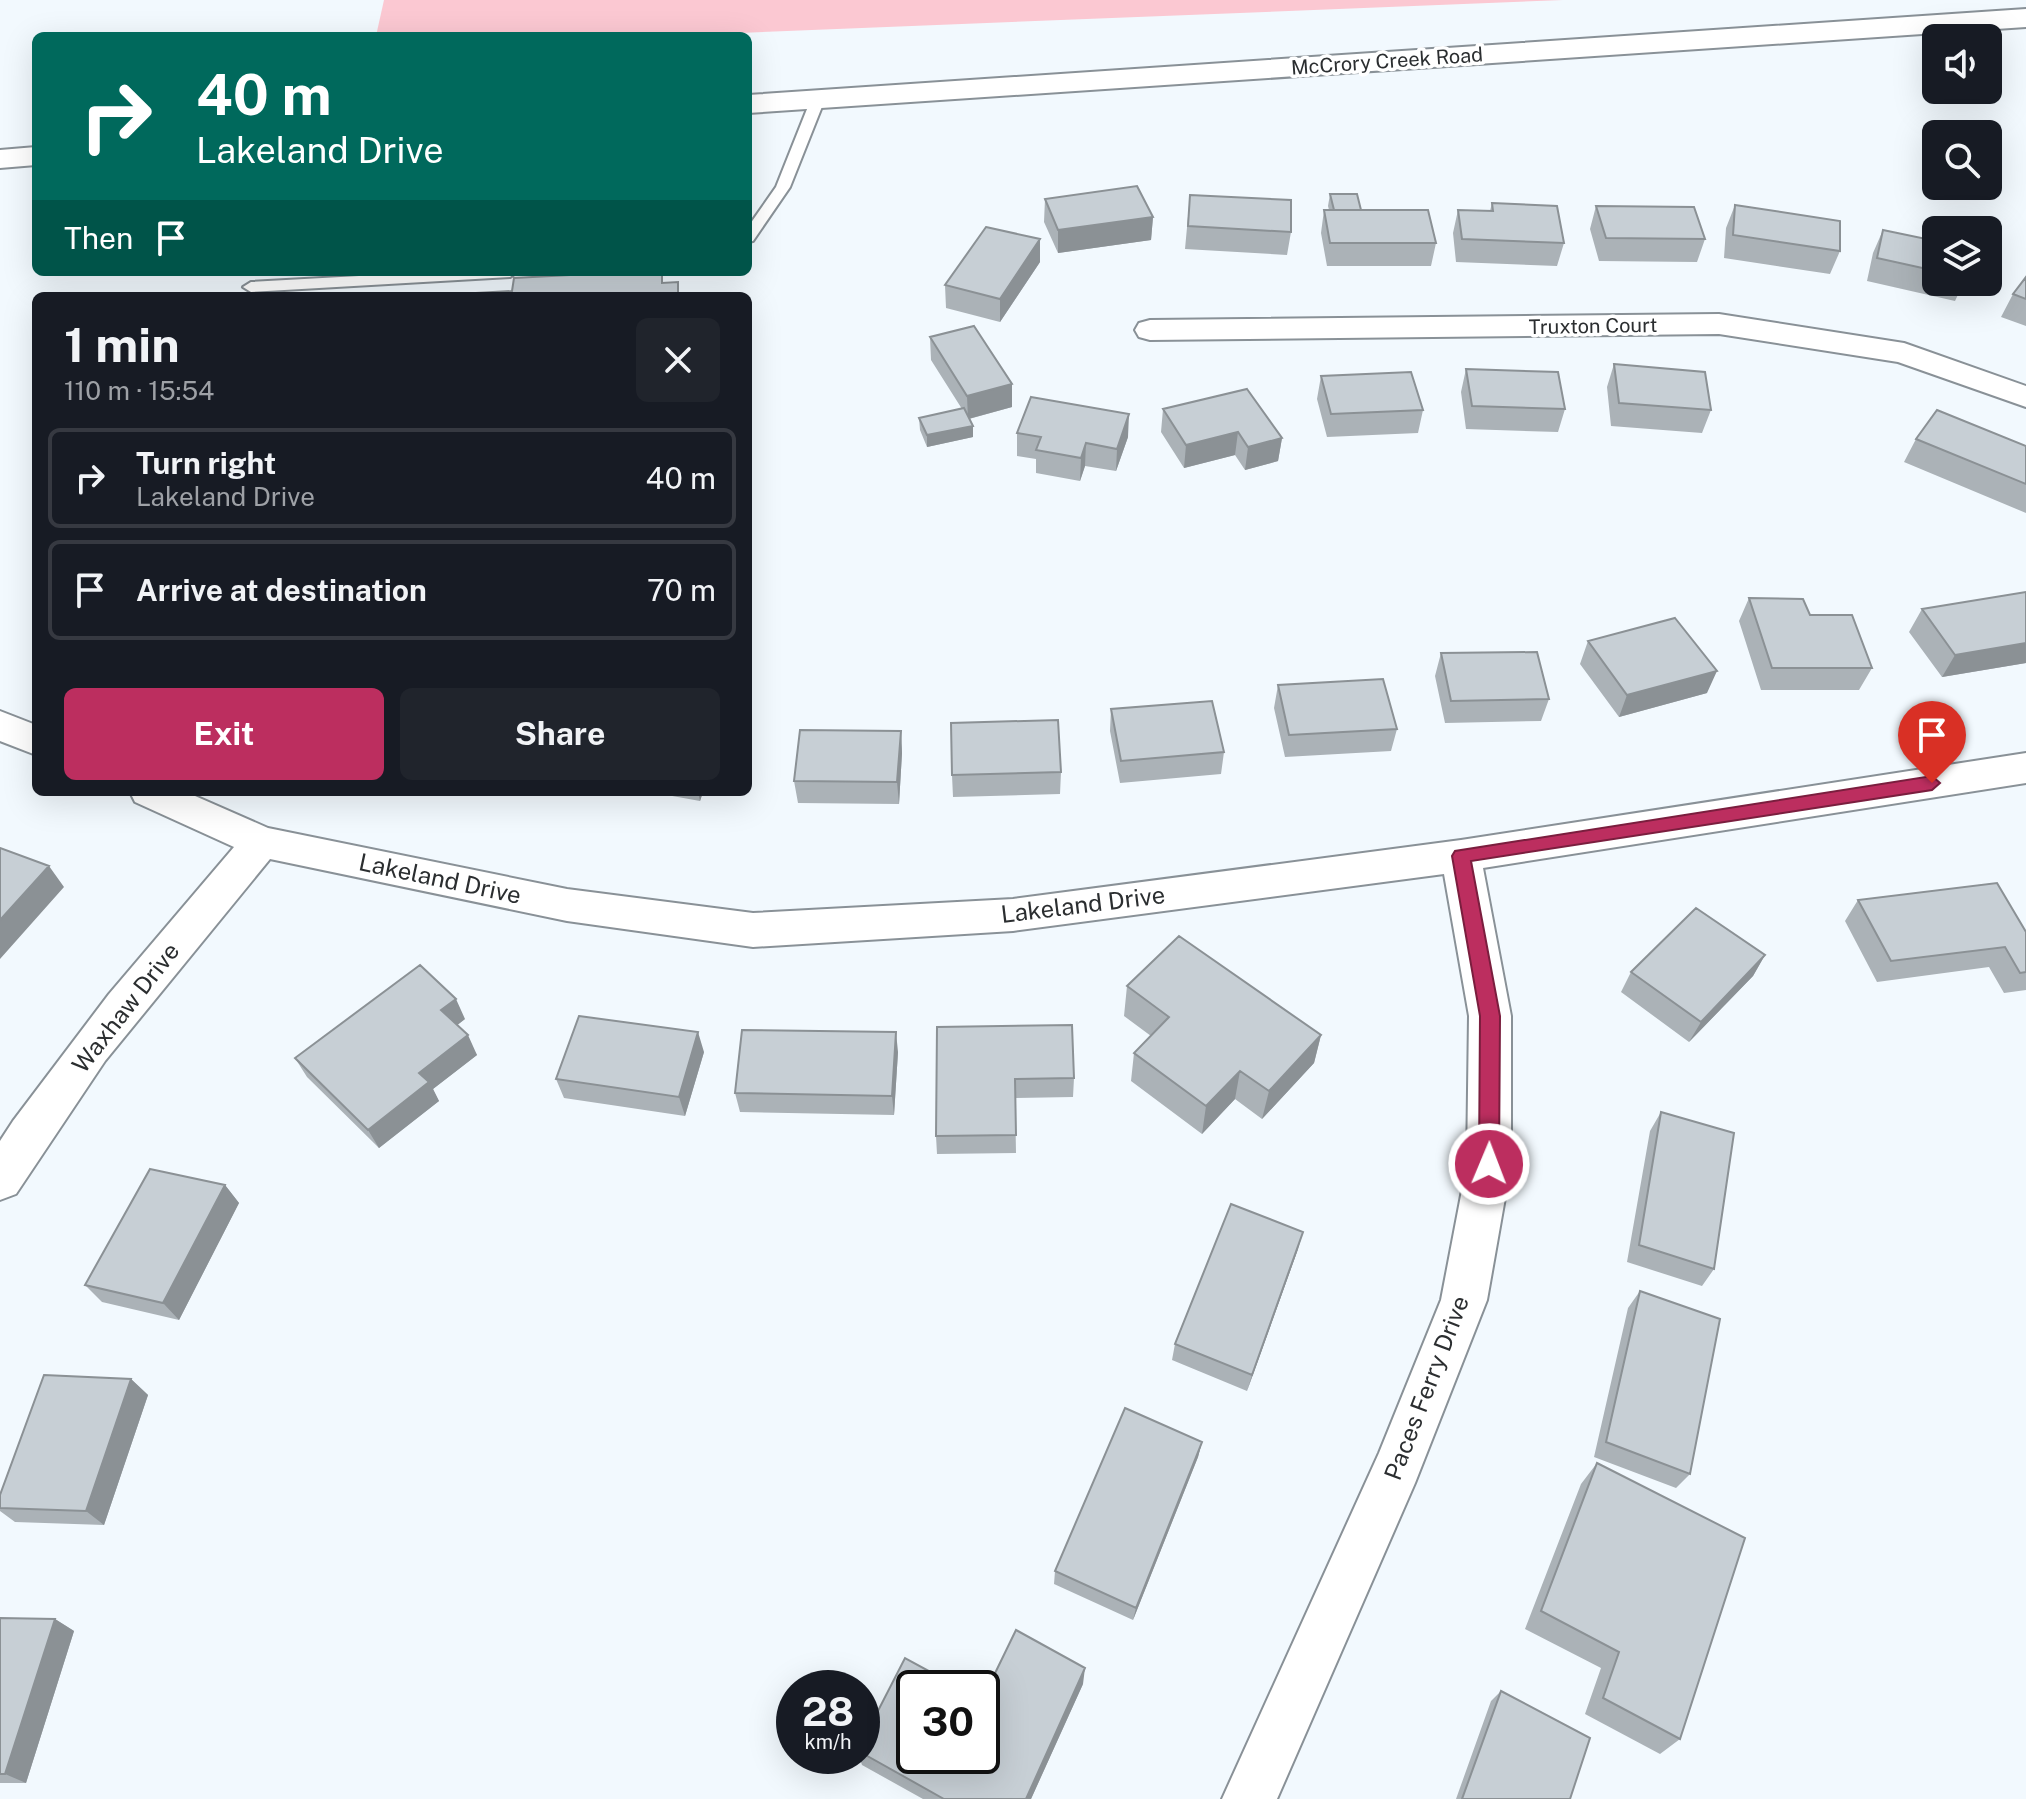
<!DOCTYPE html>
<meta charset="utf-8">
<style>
body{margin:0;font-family:"Public Sans",sans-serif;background:#20242c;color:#f1f3f6;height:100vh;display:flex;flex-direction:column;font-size:30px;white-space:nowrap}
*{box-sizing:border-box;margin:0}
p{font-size:26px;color:#9ea1a6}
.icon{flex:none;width:44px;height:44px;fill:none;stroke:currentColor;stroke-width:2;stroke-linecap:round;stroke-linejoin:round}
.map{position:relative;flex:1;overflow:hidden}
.details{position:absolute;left:32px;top:292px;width:720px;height:504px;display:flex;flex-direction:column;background:#171b24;border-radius:12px;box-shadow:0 8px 32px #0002}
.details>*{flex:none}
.guide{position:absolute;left:32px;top:32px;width:720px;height:244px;border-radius:12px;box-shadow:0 8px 32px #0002;background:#00695c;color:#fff;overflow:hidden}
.controls{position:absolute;left:1922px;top:24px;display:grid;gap:16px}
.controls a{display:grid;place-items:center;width:80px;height:80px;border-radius:12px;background:#171b24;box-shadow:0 8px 32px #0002;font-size:40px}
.speed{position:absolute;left:776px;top:1670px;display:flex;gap:16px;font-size:40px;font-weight:700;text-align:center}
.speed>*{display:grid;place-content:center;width:104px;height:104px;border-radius:50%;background:#171b24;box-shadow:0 8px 32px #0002;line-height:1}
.speed small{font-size:20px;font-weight:400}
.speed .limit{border:4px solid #111;border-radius:12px;background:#fff;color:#111}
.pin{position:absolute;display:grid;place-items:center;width:68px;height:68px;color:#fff;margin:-82px -34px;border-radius:50% 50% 50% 0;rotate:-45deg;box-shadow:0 0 8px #0007}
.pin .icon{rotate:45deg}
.me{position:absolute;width:88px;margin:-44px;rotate:1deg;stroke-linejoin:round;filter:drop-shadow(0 0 6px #0008)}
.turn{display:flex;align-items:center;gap:28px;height:168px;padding:0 32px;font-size:36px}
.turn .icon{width:104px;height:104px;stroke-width:2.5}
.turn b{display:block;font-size:56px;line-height:68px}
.then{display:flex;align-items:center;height:76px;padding:0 32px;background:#0003;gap:16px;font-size:30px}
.round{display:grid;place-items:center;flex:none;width:84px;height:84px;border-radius:12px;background:#20242c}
.head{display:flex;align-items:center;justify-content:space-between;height:136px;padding:0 32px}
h1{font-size:48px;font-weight:700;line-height:60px}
.primary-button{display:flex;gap:16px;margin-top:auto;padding:16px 32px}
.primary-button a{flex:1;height:92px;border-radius:12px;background:#bc2e5f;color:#fff;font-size:32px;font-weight:700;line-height:92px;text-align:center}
.primary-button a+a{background:#20242c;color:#f1f3f6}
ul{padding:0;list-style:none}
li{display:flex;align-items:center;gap:24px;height:100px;margin:0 16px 12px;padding:0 16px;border:4px solid #363941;border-radius:12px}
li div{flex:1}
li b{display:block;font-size:30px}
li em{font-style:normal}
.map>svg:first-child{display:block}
</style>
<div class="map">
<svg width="2026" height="1799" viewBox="0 0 2026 1799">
<rect width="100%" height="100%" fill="#f2f9fe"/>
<path fill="#fbc8d2" d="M384,0H1563L662,36H376Z"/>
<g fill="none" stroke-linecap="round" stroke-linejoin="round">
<defs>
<path id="lane" d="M818,95L825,99L790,187L753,241L748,242V227L776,187L811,99Z
M432,272H517L510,277L251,292L243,287L251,282Z"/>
<path id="street" d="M1719,314L1904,343L2026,386V407L1898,362L1719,334L1150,340L1139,337L1135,330L1139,323L1150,320Z
M0,711L36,725V755L0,741Z
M2026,753V783L1483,868L1511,1016V1164L1487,1300L1415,1483L1277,1799H1222L1379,1453L1441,1300L1467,1164L1469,1016L1444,874L1013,931L753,947L567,921L270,859L105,1061L16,1194L0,1200V1141L13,1121L109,994L234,847L135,802L130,792H186L268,828L567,889L753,913L1013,899L1461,840Z"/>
<path id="secondary" d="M2026,9V27L748,113V95Z
M36,147V165L0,168V150Z"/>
</defs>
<use href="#lane" stroke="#899197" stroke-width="4"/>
<use href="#street" stroke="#899197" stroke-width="4"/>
<use href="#secondary" stroke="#899197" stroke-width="4"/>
<use href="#lane" fill="#fff" fill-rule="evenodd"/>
<use href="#street" fill="#fff" fill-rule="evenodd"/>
<use href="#secondary" fill="#fff" fill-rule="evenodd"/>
</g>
<path fill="#abb2b7" d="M1330,194L1361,210L1436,243L1431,266H1327L1321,233L1324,210H1329L1328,206Z
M1190,195L1291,232L1287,255L1185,249Z
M1045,199L1153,217L1151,240L1058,253L1044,222Z
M1492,203L1564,243L1557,266L1456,262L1453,233L1458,210L1490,211Z
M1735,205L1840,251L1830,274L1724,258L1726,228Z
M1596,206L1705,239L1697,262L1599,261L1590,229Z
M1883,230L1936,241V282H1964L1955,301L1867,281L1873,253Z
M1040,262L1000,322L946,308L945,285Z
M2026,277V326L2001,317L2013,294Z
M930,337L1012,407L969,419L973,426V437L927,447L920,430L919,418L962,409L931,360Z
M1614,364L1711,410L1702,433L1611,426L1607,387Z
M1466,369L1565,409L1558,432L1466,429L1461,392Z
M1321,376L1423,410L1418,433L1327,437L1317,399Z
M1163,409L1282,438L1278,461L1245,470L1235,455L1184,468L1161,432Z
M1017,433L1128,437L1116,471L1085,466L1080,481L1036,473V459L1017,456Z
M1916,439L2026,446V513L1904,462Z
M2026,592V663L1942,677L1909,632L1922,609Z
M1749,598L1872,668L1859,690H1761L1739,621Z
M1588,641L1707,693L1619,717L1580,664Z
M1441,653L1549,699L1541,721L1445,723L1435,676Z
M1278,685L1397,729L1391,751L1285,757L1274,708Z
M1111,709L1224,752L1221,774L1120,783L1110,731Z
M901,731L902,753L899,804L798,803L794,781Z
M1061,772L1060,794L953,797L952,775Z
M650,792H703L700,801Z
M1858,900L2026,932V990L2004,993L1989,967L1877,982L1845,921Z
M1765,955L1753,976L1689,1042L1621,992L1631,972Z
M1127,986L1321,1035L1314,1063L1262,1119L1235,1099L1202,1134L1131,1081L1134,1053L1151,1036L1124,1016Z
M465,1019L457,1025L477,1055L433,1089L439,1101L379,1148L307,1077L295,1058Z
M937,1027L1074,1078L1073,1097L1015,1098L1016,1153L937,1154L936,1136Z
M704,1052L685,1116L564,1098L556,1079Z
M898,1052L894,1115L740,1112L735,1093Z
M1661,1112L1714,1269L1702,1286L1627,1262L1650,1131Z
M225,1185L239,1203L179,1320L102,1302L85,1285Z
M1298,1249L1247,1391L1172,1360L1175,1344Z
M1640,1291L1690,1474L1676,1488L1594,1457L1628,1308Z
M131,1379L148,1395L104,1525L15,1522L0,1511V1495Z
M1202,1442L1198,1457L1133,1620L1054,1584L1055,1571Z
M1597,1463L1680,1739L1660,1754L1585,1714L1601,1668L1525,1629L1581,1484Z
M0,1618L55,1619L74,1631L26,1783H0Z
M1083,1684L1031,1799H923L862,1765L859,1756H862V1742L914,1756Z
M1501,1691L1570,1799H1456L1491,1701Z"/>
<path fill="#8b9195" d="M1153,217L1151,240L1058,253V230Z
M1040,239V262L1000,322V299Z
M1012,384V407L968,419L967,396Z
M1129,414L1128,437L1116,471L1117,449Z
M973,426V437L927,447V435Z
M1238,432L1235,455L1184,468L1186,445Z
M1282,438L1278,461L1245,470L1248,447Z
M1086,443L1085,466L1080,481L1081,458Z
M2026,643V663L1942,677L1955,655Z
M1717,671L1707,693L1619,717L1627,695Z
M901,731L902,753L899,804L897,782Z
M698,792H703L700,801Z
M49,866L64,887L0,959V920Z
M1765,955L1753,976L1689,1042L1701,1022Z
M456,999L465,1019L451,1030L441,1010Z
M698,1032L704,1052L685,1116L679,1097Z
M896,1032L898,1052L894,1115L892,1096Z
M468,1035L477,1055L433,1089L439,1101L379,1148L368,1130L419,1073Z
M1321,1035L1314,1063L1262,1119L1269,1091Z
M1240,1071L1235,1099L1202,1134L1206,1106Z
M225,1185L239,1203L179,1320L163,1303Z
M1303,1232L1298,1249L1247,1391L1252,1375Z
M131,1379L148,1395L104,1525L86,1511Z
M1202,1442L1198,1457L1133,1620L1136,1608Z
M55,1619L74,1631L26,1783L5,1774Z
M1085,1668L1083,1684L1031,1799H1026Z"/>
<path fill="#c7cfd5" stroke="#8b9195" stroke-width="2" d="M1137,186L1153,217L1058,230L1045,199Z
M1330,194H1357L1361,210H1334Z
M1190,195L1291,200V232L1188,226Z
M1492,203L1557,206L1564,243L1462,239L1458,210L1493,211Z
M1735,205L1840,221V251L1733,235Z
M1596,206L1694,207L1705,239L1606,238Z
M1324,210H1428L1436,243H1330Z
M986,227L1040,239L1000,299L945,285Z
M1883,230L1936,241V271L1877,258Z
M627,272H662V283L678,282V296H424L512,291L514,278Z
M2026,277V299L2013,294Z
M974,326L1012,384L967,396L930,337Z
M1614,364L1705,372L1711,410L1619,403Z
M1466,369L1558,372L1565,409L1472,406Z
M1411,372L1423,410L1331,414L1321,376Z
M1247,389L1282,438L1248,447L1238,432L1186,445L1163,409Z
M1031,397L1129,414L1117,449L1086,443L1081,458L1036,450L1041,437L1017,433Z
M964,408L973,426L927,435L919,418Z
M1937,410L2026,446V484L1916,439Z
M2026,592V643L1955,655L1922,609Z
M1749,598L1803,599L1810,615H1852L1872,668H1772Z
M1675,618L1717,671L1627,695L1588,641Z
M1537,652L1549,699L1451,701L1441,653Z
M1383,679L1397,729L1289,735L1278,685Z
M1212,701L1224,752L1121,761L1111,709Z
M1058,720L1061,772L952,775L951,723Z
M800,730L901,731L897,782L794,781Z
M0,848L49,866L0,920Z
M1997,883L2026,932V972L2020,973L2005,947L1891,961L1858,900Z
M1696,908L1765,955L1701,1022L1631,972Z
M1179,936L1321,1035L1269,1091L1240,1071L1206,1106L1134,1053L1169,1017L1127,986Z
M420,965L456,999L441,1010L468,1035L419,1073L429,1082L368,1130L295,1058Z
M579,1016L698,1032L679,1097L556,1079Z
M1072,1025L1074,1078L1015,1079L1016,1135L936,1136L937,1027Z
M742,1030L896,1032L892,1096L735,1093Z
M1661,1112L1734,1133L1714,1269L1639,1245Z
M150,1169L225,1185L163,1303L85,1285Z
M1231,1204L1303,1232L1252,1375L1175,1344Z
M1640,1291L1720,1319L1690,1474L1606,1442Z
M44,1375L131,1379L86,1511L0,1508V1495Z
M1125,1408L1202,1442L1136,1608L1055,1571Z
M1597,1463L1745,1538L1680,1739L1603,1698L1619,1652L1541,1611Z
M0,1618L55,1619L5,1774H0Z
M1016,1630L1085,1668L1026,1799H944L862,1753V1742L905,1658L960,1688H914V1756H982V1700Z
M1501,1691L1590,1738L1570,1799H1462Z"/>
<path fill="#bc2e5f" stroke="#7a1e3e" stroke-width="2" d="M1932,776L1940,783L1932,790L1471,861L1500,1016L1499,1164L1496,1170H1482L1479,1164L1480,1016L1452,856L1455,851Z"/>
<g text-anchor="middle" stroke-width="7" stroke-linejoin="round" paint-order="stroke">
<g font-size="20" fill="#2b2e30" stroke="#fff">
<text transform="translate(1387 61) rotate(-4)" y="7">McCrory Creek Road</text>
<text transform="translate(1593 326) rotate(-1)" y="7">Truxton Court</text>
</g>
<g font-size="24" fill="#2b2e30" stroke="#fff">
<text transform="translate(440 879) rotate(12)" y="8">Lakeland Drive</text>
<text transform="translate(1083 905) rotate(-7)" y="8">Lakeland Drive</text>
<text transform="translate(126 1008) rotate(-52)" y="8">Waxhaw Drive</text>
<text transform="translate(1427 1388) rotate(-69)" y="8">Paces Ferry Drive</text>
</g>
</g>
</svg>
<div class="controls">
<a><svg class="icon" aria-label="sound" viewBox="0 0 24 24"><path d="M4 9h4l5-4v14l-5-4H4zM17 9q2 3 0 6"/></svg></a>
<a><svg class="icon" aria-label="search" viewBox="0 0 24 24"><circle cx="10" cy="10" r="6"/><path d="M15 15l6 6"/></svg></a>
<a><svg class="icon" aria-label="layers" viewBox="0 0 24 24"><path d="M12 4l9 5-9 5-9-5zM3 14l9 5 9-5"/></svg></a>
</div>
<div class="speed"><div>28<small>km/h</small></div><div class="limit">30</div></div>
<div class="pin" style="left:1932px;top:783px;background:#d93025"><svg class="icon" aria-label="arrive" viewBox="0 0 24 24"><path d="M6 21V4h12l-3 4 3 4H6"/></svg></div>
<svg class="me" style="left:1489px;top:1164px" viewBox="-20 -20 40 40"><circle r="17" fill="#bc2e5f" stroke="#fff" stroke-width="3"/><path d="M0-11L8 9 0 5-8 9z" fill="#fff"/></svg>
<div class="guide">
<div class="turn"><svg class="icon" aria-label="right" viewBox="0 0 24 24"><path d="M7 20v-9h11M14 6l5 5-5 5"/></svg><div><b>40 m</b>Lakeland Drive</div></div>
<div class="then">Then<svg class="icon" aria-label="arrive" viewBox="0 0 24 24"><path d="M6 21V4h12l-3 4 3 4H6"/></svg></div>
</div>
<section class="details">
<div class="head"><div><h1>1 min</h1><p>110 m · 15:54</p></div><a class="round"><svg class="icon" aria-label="close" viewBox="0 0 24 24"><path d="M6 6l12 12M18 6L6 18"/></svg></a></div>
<ul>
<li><svg class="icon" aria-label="right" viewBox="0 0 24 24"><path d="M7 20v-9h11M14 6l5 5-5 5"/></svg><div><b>Turn right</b><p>Lakeland Drive</p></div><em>40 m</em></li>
<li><svg class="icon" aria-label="arrive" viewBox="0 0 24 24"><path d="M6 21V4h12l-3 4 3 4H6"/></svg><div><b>Arrive at destination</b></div><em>70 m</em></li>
</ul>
<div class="primary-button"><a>Exit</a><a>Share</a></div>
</section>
</div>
